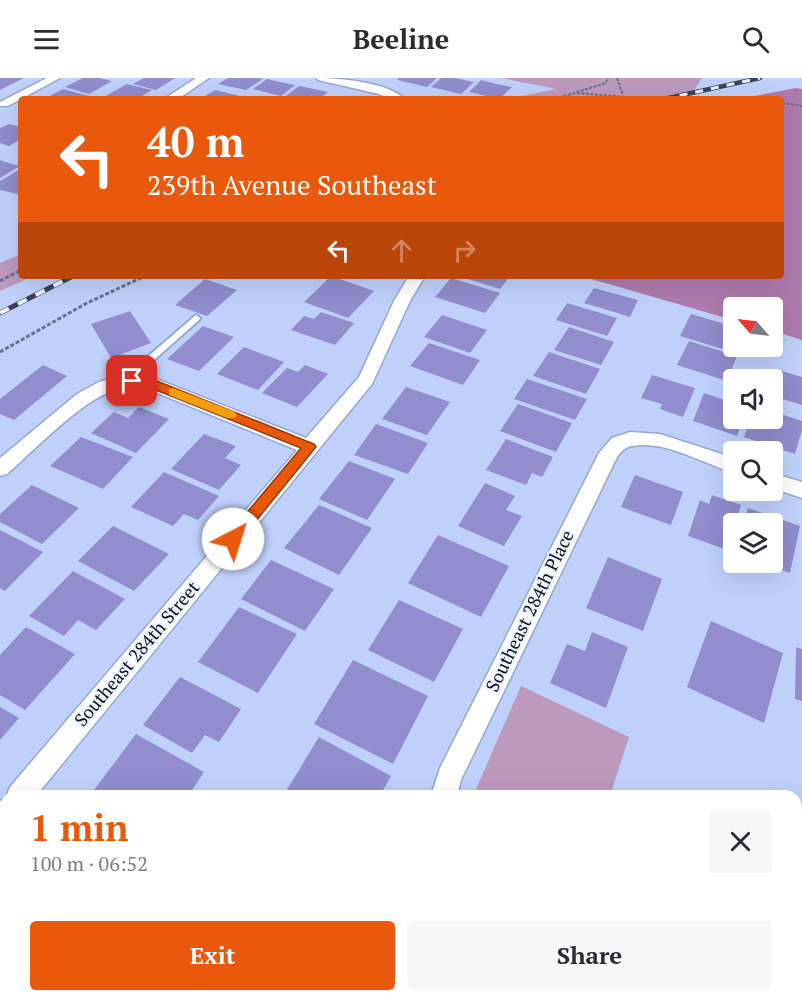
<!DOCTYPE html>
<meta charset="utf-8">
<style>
body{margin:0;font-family:"PT Serif",serif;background:#f7f7f7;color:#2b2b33;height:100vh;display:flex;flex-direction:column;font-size:22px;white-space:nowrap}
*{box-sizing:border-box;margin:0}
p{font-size:20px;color:#7c7c81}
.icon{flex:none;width:33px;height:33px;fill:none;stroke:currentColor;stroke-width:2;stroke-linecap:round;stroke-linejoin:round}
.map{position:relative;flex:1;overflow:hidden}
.side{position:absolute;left:0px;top:712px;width:802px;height:212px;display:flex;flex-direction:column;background:#fff;border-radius:18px 18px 0 0;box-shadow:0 6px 24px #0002}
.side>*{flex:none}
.hud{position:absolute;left:18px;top:18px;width:766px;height:183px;border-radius:6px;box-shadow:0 6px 24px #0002;background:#ea580c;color:#fff;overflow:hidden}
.needle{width:39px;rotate:298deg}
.fabs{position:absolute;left:723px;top:219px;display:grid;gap:12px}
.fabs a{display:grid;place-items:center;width:60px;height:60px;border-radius:6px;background:#fff;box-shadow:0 6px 24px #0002;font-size:30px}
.pin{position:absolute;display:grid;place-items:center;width:51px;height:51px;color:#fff;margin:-26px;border-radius:12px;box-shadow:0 3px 9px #0006}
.me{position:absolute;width:66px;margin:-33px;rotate:40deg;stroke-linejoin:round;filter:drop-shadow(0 0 4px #0008)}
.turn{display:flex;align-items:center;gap:21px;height:126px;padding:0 30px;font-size:27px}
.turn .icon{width:78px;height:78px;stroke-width:2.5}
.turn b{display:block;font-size:42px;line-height:51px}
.lanes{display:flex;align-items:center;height:57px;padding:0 30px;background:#0003;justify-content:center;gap:30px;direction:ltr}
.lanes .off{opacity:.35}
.round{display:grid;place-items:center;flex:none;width:63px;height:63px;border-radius:6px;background:#f7f7f7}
.headline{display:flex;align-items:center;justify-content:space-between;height:102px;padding:0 30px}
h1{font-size:36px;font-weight:800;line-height:45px;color:#ea580c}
.action{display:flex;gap:12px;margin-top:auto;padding:12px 30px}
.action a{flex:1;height:69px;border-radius:6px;background:#ea580c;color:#fff;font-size:24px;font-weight:800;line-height:69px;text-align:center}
.action a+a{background:#f7f7f7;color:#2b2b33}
header{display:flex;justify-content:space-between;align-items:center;height:78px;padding:0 30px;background:#fff;font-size:27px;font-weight:800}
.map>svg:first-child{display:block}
</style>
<header><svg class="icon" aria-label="menu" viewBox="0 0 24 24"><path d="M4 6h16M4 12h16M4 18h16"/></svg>Beeline<svg class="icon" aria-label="search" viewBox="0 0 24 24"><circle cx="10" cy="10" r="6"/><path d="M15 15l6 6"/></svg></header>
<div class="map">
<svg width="802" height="923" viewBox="0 0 802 923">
<rect width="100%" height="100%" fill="#bfd1fb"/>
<path fill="#bd9abd" d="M501,0H702L688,21H508L556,11Z
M21,176V198H33L0,213V185Z
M521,608L629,659L610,718H473Z"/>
<path fill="#ae7bae" d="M796,10L802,11V262L773,253L772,230H734L733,242L581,198H782V21H739Z"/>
<path fill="#918dce" d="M0,0H24L0,12Z
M83,0H99L112,3L89,16L65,9Z
M144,0H175L156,12L133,6Z
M228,0H258L263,1L246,12L218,6Z
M399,0H437L427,9L397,2Z
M441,0H455L474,4L461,16L431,9Z
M267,1L280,4L295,7L281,18L253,11Z
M481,2L497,6L512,9L499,21L469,14Z
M127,6L152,12L137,21L104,19Z
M299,8L314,11L328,14L319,21H282Z
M63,11L89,18L83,21H44Z
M215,12L240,18L236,21H200Z
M9,46L21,49V61L9,68L0,65V50Z
M0,82L5,84L20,88L0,100Z
M19,92L21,117L0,112V103Z
M331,198L374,213L348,240L304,224Z
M458,198H510L500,211Z
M451,200L500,215L485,235L435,219Z
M205,201L237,212L207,238L175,227Z
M594,210L638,222L630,239L584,225Z
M567,225L617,240L607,258L556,242Z
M130,233L151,265L111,280L91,246Z
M321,234L354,245L335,267L291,252L304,238L314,241Z
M691,236L732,248L722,271L680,258Z
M442,237L487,252L470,275L424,259Z
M203,248L234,259L199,293L167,281Z
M569,249L614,264L601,287L554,272Z
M689,263L737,278L727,303L677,287Z
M429,265L480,282L463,307L410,288Z
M244,269L284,284L258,312L217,296Z
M549,274L600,291L586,316L533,298Z
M43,287L67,298L14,342L0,336V321Z
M305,287L328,296L297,329L262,315L287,290L298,294Z
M782,293L802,299V327L773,318Z
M652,297L695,310L683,339L660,331L662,326L641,320Z
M527,301L587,321L575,342L514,321Z
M406,309L450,324L427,357L382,341Z
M704,315L734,325V340H743L737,358L693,343Z
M518,326L572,345L556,374L500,353Z
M139,329L169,341L136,375L91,355L114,334L128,340Z
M772,333L802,343V352L795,376L744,359L751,340H772Z
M376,346L428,365L408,396L354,377Z
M204,356L236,368L225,380L241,387L219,412L171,391Z
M81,359L133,379L103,411L50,388Z
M506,361L553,379L542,399L532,395L526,407L486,392Z
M349,383L395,401L367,442L319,421Z
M164,394L219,418L198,442L184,436L173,448L131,429Z
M635,397L683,414L671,447L621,429Z
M485,405L515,418L506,432L522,438L504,468L458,448Z
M32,407L79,430L42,466L0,444V436Z
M712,417L741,427L735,446H734L727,472L688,458L700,422L709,426Z
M319,427L372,450L339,497L284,470Z
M748,430L800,448L790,495L762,485L772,484V446H743Z
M113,448L169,476L134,513L78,483Z
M0,452L43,474L5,513L0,510Z
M438,457L509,488L481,539L408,505Z
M608,479L662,501L643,553L586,530Z
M271,482L334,511L305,553L241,521Z
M73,493L125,521L96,552L78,542L64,558L29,538Z
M399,522L463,551L434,604L368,572Z
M239,529L297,556L258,615L198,584Z
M711,543L783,575L764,645L687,609Z
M26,549L75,576L25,632L0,617V577Z
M592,554L628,569L606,630L550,605L567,566L585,573Z
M796,569L802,571V623L795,621Z
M353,582L428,618L393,686L314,646Z
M180,599L241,631L219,664L205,657L192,675L143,647Z
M0,629L19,640L0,662Z
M136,656L204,694L188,718H105L94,712Z
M319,659L391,698L380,718H283Z
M796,814L802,816V923H772L763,918H796Z
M6,822V918H51L47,923H0V829Z
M403,918H445L455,923H401Z"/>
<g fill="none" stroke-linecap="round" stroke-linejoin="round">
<defs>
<path id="lane" d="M196,237L200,240L199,242L128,305H122V301Z"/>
<path id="street" d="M47,0H60L8,28H0V24Z
M196,0H209L178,21H164Z
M317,0C340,0 387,4 405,21H390L379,16L318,2Z
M409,198H425L410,223L372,306L36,718L6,719L10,709L297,372L150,312C141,311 131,308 122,310C87,316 35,372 7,396L0,398V380L77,316L99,304L125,297L159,302L306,360L359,299L394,223Z
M630,354L660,356L734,380V395C702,385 665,362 632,368C625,369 621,374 617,379L461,702L457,718H431L440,690L599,375L612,360Z
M772,395L802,404V420L772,410Z
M6,721V752L0,755V723Z
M637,918H675L678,923H640Z"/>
</defs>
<use href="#lane" stroke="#96a8d0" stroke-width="4"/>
<use href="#street" stroke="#96a8d0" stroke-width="3"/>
<path stroke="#66728e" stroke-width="2" stroke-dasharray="3 1.5" stroke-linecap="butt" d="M617,0L623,17
M577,15L653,21
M555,21L606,5L608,0
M755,21H761
M782,25L802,28"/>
<path stroke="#66728e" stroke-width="3" stroke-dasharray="4 2" stroke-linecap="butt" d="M0,203L21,192
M0,274L87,225L145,198"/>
<use href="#lane" fill="#fff" fill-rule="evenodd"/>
<use href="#street" fill="#fff" fill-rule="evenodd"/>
<defs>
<path id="rail-far1" d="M664,21L760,0"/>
<path id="rail" d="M0,235L73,198"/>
</defs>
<use href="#rail-far1" stroke="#3a4358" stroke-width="4.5"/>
<use href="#rail" stroke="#3a4358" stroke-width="5"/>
<use href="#rail-far1" stroke="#eef2fb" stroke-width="3" stroke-dasharray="8" stroke-linecap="butt"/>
<use href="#rail" stroke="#eef2fb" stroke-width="4" stroke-dasharray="10" stroke-linecap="butt"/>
</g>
<path fill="#ea580c" stroke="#983908" stroke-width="1.5" d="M132,299L157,303L314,366L316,369L238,465H228L226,461L228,457L301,370L151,310L128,306L126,303Z"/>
<path fill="#f59e0b" d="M173,310L235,334L237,337L235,340H227L169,317V311Z"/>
<g text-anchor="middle" stroke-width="4.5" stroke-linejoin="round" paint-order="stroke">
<g font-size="18" fill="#0c1220" stroke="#eef2fb">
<text transform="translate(530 533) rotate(-64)" y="6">Southeast 284th Place</text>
<text transform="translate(137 576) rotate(-50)" y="6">Southeast 284th Street</text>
</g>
</g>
</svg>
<div class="fabs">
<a><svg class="needle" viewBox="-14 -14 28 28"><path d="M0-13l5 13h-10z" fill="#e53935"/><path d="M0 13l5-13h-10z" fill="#7c7c81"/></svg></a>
<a><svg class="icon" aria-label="sound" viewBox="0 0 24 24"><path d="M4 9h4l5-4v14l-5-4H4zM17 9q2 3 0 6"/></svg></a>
<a><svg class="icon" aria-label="search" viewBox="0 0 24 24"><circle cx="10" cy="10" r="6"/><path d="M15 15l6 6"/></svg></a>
<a><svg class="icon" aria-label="layers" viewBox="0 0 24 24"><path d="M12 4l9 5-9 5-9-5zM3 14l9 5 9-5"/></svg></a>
</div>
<div class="pin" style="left:132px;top:303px;background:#d93025"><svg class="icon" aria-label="arrive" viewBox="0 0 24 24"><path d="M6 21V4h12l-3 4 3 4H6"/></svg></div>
<svg class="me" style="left:233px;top:461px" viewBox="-20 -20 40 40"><circle r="19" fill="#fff"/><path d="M0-13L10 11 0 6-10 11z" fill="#ea580c"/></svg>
<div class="hud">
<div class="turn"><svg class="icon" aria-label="left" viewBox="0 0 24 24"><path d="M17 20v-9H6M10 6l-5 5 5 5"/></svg><div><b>40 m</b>239th Avenue Southeast</div></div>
<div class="lanes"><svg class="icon" aria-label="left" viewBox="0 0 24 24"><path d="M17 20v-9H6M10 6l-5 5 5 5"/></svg><svg class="icon off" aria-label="ahead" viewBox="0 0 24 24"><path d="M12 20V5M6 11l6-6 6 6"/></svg><svg class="icon off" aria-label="right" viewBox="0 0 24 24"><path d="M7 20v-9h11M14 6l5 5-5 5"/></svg></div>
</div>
<section class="side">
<div class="headline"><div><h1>1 min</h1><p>100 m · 06:52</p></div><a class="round"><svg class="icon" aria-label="close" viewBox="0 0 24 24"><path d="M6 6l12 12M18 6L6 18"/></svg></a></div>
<div class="action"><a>Exit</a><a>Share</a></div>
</section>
</div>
